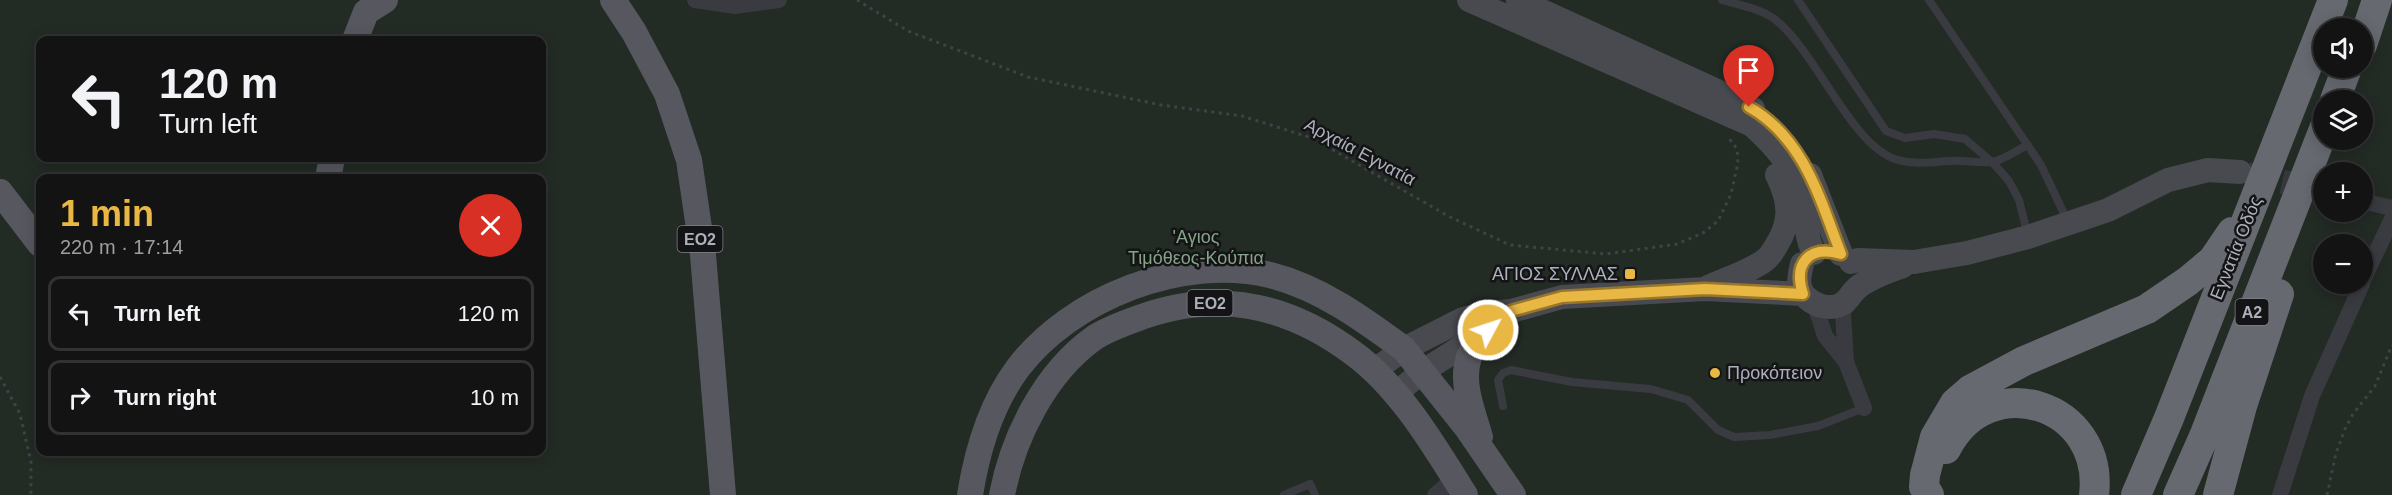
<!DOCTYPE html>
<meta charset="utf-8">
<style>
body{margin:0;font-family:Helvetica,sans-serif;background:#1c1c1d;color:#f1f3f6;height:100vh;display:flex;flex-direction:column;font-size:22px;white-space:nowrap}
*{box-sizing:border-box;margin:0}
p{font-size:20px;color:#9d9ea0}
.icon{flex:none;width:33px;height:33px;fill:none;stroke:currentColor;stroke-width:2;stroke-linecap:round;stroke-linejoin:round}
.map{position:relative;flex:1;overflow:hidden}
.side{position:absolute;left:36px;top:174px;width:510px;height:282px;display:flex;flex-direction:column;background:#131314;border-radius:12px;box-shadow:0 3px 15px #0003,0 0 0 2px #323234}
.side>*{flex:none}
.guide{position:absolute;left:36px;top:36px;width:510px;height:126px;border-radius:12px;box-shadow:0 3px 15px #0003,0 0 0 2px #323234;background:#131314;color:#f1f3f6;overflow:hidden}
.fabs{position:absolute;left:2313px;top:18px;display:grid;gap:12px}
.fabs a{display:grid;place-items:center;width:60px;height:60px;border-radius:50%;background:#131314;box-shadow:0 3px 15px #0003,0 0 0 2px #323234;font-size:30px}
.pin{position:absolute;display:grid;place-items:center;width:51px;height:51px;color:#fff;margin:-62px -26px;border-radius:50% 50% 50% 0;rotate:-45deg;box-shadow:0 0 6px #0007}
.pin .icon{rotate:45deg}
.me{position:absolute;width:66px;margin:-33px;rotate:50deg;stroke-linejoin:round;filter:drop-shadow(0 0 4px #0008)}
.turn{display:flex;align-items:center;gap:21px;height:126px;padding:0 24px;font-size:27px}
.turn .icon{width:78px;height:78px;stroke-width:2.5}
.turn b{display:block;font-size:42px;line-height:51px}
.round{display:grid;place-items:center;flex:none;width:63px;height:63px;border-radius:32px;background:#1c1c1d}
.headline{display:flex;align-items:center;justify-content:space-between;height:102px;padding:0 24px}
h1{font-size:36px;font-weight:600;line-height:45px;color:#e9b743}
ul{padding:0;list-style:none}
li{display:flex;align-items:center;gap:18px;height:75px;margin:0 12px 9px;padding:0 12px;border:3px solid #323234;border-radius:12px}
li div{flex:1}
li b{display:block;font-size:22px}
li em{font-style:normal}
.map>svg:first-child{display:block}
</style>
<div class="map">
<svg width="2392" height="495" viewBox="0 0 2392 495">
<rect width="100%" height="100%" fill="#19191b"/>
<path fill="#232b25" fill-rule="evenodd" d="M0,0H2392V495H0ZM2324,28H2362V68H2324ZM40,40H542V158H40ZM2324,100H2362V140H2324ZM2324,172H2362V212H2324ZM40,178H542V452H40ZM2324,244H2362V284H2324Z"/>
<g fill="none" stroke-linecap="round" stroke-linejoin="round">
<path stroke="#36373b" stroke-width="24" stroke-dasharray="24 12" stroke-linecap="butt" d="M2247,174L2324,191"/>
<path stroke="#414247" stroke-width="3" stroke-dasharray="3 4.5" stroke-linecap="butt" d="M857,0L908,31L1028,77L1161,105L1242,116L1312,138L1450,217L1510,245L1606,254L1677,244L1703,233L1718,221L1731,194L1738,163L1737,149L1729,138
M0,377L20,414L31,462V495
M2327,495L2336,453L2345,429L2353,414L2375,386L2392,345"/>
<path stroke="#3a3b40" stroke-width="8" d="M1722,0C1739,5 1763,9 1777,21C1817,54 1851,144 1895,159C1912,165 1931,162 1949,161C1963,160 1977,163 1991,162C2002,161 2017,150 2028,145
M1798,0L1886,131L1905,138L1934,134L1965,139L1992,162L2009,181L2019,200L2028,236
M1929,0L2041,165L2067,220
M1503,406L1498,380L1503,373L1511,370L1572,382L1651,389L1688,400L1718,430L1734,437L1770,435L1818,426L1864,408
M1284,495L1310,484L1315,495"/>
<path stroke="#3a3b40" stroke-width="16" d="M695,0L735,6L779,0
M2362,201L2392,208
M2362,282L2392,219
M1815,305L1825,336L1846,362L1864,408
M1846,362L1843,313L1849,296
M1435,495L1455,478
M2280,495L2312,396L2362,284"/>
<path stroke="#494a50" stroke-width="24" d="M1469,0L1752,125C1776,147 1800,173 1805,207C1808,225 1805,236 1814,253
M1518,0L1717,91L1753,109
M1810,175L1841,254
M1851,262L1858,260L1914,262L1967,253L2028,237L2108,210L2168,180L2208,170L2240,172
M1802,264C1799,276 1796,289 1807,298C1817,307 1833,311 1845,302C1851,296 1853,290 1861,285C1874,276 1888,271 1903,266
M1708,287C1726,279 1748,272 1764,261C1770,257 1773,251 1776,246C1792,221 1790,201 1777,175
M1375,370L1404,349L1463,319L1486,313L1511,311L1562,297L1705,289L1803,294
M1395,394L1422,372L1486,331"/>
<path stroke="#57585f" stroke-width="26" d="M613,0L634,32L667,94L689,160L703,255L723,495
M355,40L366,12L385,0
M328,178L332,158
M0,192L40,244
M1480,437C1473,412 1460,383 1469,357C1473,347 1481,338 1488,330
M970,495C977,451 990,405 1018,368C1071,298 1182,254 1270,275C1321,288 1363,319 1404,349L1467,428L1513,495
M1002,495C1013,437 1045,373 1094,338C1106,330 1122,324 1136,319C1215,289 1286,303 1353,353C1400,387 1435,447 1465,495"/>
<path stroke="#676971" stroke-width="30" d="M2362,45L2377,0
M2335,100L2347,68
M1946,449C1988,366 2105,404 2094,495
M1929,495L1924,487L1925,475L1935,437L1955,403L1970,390L2024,361L2147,309L2188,281L2213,260L2232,232
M2136,495L2169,418L2333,0
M2178,495L2205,434L2324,129
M2218,495L2242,406L2279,294"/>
</g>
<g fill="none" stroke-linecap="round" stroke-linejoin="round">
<defs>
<path id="route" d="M1488,330L1511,311L1562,297L1705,289L1803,294C1793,263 1809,245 1841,254C1820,199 1804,138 1749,107"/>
</defs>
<use href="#route" stroke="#97772c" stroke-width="15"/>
<use href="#route" stroke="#e9b743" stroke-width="10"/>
</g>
<g fill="#e9b743" stroke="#141416" stroke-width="2">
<rect x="1624" y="268" width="12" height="12" rx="3"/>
<circle cx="1715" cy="373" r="6"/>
</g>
<g text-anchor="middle" stroke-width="5" stroke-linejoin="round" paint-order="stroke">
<g fill="#141416" stroke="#7e8189" stroke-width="1.5">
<rect x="677.5" y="226" width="45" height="26" rx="4.5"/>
<rect x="1187.5" y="290" width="45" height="26" rx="4.5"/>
<rect x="2235.5" y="299" width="33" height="26" rx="4.5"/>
</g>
<g font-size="16" font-weight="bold" fill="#acb0ba">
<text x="700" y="245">ΕΟ2</text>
<text x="1210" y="309">ΕΟ2</text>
<text x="2252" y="318">Α2</text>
</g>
<g font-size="18" fill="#acb0ba" stroke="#141416">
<text transform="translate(1360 152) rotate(28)" y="6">Αρχαία Εγνατία</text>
<text transform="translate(2236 248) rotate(-68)" y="6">Εγνατία Οδός</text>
</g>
<g font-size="18" fill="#85a488" stroke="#141416">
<text x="1196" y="243">'Αγιος<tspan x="1196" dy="21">Τιμόθεος-Κούπια</tspan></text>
</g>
<g font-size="18" fill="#acb0ba" stroke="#141416" text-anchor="end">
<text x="1618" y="280">ΑΓΙΟΣ ΣΥΛΛΑΣ</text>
<text x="1727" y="379" text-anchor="start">Προκόπειον</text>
</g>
</g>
</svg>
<div class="fabs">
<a><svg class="icon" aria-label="sound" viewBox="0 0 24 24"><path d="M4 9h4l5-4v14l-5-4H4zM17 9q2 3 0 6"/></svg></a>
<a><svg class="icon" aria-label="layers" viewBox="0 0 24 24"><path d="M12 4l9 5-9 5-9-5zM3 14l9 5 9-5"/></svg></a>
<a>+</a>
<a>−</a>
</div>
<div class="pin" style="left:1749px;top:107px;background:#d93025"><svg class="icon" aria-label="arrive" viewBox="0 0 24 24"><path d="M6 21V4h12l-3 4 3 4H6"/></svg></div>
<svg class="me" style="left:1488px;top:330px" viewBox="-20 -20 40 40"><circle r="17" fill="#e9b743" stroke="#fff" stroke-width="3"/><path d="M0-11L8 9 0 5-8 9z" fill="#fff"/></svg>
<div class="guide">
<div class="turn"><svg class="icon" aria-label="left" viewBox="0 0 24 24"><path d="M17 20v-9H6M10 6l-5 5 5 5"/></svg><div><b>120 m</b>Turn left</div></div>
</div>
<section class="side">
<div class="headline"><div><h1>1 min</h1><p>220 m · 17:14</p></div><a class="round" style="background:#d93025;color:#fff"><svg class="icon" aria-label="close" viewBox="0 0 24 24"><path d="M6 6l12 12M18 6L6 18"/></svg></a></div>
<ul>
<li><svg class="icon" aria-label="left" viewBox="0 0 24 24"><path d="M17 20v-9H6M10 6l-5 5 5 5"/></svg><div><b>Turn left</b></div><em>120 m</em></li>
<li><svg class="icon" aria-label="right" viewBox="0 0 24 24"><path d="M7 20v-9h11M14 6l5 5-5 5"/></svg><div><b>Turn right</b></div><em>10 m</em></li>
</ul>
</section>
</div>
